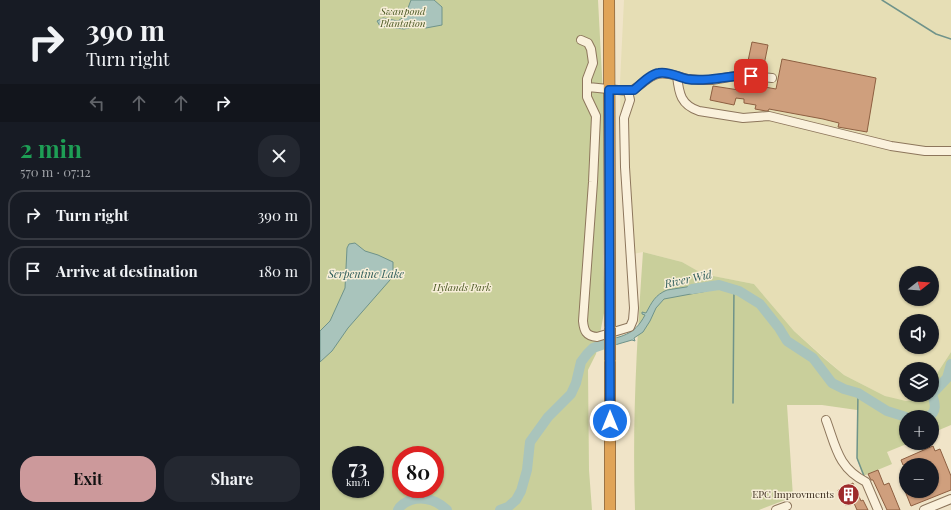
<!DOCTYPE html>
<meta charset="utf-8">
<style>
body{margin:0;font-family:"Playfair Display",serif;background:#242831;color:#f1f3f6;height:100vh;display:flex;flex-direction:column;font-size:15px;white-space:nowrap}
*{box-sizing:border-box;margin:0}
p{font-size:13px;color:#9ea1a6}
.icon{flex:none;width:22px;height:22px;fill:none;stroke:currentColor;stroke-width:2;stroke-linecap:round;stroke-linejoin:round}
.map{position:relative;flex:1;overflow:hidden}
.drawer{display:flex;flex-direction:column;background:#171b24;width:320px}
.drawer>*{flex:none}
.banner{background:#171b24;color:#f1f3f6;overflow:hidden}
.needle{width:26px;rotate:73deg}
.buttons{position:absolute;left:579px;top:266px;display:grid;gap:8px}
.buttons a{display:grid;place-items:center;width:40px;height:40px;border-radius:50%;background:#171b24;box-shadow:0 1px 3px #0004;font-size:20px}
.speed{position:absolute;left:12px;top:446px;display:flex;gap:8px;font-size:20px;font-weight:700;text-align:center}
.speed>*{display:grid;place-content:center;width:52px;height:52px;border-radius:50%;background:#171b24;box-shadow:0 1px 3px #0004;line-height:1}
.speed small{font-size:10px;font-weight:400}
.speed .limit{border:6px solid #d22;background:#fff;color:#111}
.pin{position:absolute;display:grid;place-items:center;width:34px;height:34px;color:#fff;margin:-17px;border-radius:8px;box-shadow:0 2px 6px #0006}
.me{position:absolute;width:44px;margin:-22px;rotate:0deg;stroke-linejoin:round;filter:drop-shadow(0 0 3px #0008)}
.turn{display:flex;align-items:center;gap:14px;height:84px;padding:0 20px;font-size:18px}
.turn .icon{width:52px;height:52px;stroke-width:2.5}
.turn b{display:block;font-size:28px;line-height:34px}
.lanes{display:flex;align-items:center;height:38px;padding:0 20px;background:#0003;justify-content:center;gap:20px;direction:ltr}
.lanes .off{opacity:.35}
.round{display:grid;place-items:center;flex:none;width:42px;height:42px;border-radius:16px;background:#242831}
.summary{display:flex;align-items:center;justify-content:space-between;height:68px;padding:0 20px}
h1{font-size:24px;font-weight:700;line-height:30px;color:#1e9e55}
.primary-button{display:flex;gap:8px;margin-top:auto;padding:8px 20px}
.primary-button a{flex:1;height:46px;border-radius:16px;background:#cc999b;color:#111;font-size:16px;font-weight:700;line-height:46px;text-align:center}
.primary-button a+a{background:#242831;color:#f1f3f6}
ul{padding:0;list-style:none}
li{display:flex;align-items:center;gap:12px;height:50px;margin:0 8px 6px;padding:0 12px;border:2px solid #363941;border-radius:16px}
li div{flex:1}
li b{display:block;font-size:15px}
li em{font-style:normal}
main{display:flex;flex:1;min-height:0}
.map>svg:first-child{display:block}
</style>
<main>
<section class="drawer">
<div class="banner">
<div class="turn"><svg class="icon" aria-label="right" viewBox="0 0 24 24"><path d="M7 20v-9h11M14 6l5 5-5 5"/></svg><div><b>390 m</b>Turn right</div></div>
<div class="lanes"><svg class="icon off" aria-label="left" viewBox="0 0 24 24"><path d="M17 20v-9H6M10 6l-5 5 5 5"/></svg><svg class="icon off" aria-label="ahead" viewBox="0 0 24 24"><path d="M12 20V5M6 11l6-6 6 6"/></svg><svg class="icon off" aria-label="ahead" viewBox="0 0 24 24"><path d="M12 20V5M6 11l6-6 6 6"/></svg><svg class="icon" aria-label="right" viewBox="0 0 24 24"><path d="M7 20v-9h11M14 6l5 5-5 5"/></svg></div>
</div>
<div class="summary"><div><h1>2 min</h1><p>570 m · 07:12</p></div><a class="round"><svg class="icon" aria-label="close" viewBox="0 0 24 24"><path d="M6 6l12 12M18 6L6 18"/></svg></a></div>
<ul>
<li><svg class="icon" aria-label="right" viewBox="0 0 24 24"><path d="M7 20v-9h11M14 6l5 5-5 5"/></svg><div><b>Turn right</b></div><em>390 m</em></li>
<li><svg class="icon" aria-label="arrive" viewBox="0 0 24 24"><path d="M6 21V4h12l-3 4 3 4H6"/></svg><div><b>Arrive at destination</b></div><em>180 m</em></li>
</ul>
<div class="primary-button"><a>Exit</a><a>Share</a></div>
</section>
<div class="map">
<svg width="631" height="510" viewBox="0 0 631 510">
<rect width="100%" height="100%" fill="#f0e4c8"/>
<path fill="#e6deb5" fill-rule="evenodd" d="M304,0H631V352L612,381V369H586V395H600L598,397L586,401L577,400L565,396L524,375L474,331L434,284L382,274L362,262L323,252L308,255L301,146L300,83ZM586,273H612V299H586ZM586,321H612V347H586Z"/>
<path fill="#c9cf9b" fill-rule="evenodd" d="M0,0H278L283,95V262L285,308L276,354L268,370L269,470L272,510H0ZM21,455H55V489H21ZM81,455H115V489H81Z
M323,252L362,262L383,274L434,284L474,331L505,359L524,375L565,396L586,401L592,400L600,395H612V381L631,352V425L612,433V417H586V443H589L567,452L572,464L543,476L537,459V410L502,405H467L473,497L439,510H315C312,424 317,338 323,252Z"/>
<path fill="#a9c4bc" stroke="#6f938a" d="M91,0H114L122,7V25L106,28L98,26L84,29L60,26L57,21L63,18L78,21L85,16Z
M35,243L45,251L58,255L73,262V271L70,280L28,328L12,351L0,362V331L10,321L25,288L27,248L29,244Z
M385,284L387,291L344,299L336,308L330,321L323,332L314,338L315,341L312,340L281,349L280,342C302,336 314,336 325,315L322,314V312L326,313C332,302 335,295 347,290Z"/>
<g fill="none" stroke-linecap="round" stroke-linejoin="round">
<path stroke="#6f938a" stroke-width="1.5" d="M562,0L616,34L631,39
M538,393L537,458L544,476
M413,403L414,288"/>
<path stroke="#a9c4bc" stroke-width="10" d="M372,289L399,285L419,291L440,304L459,328L467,341L493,358L512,383L524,389L538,393L567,411L586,417
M607,417C618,413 615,403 612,394L627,378L631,364
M78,510C81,504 85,502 91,500C105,496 116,500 127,510
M180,510L188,507L196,500L201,491L207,470L210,442L228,417L251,394L256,383L261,362L267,354L273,348L293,341"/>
</g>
<path fill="#cf9f7d" stroke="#8d5f41" d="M432,42L448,45L444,65L428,61Z
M462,59L556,78L547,132L518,127L519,123L503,119L449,109L448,111H446L435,109L436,105L424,103V99L416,98L414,105L390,100L393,86L419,90L421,81L440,82L439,86L456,89Z
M613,446L615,451L620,449L631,476V490L591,506L585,491H612V465H583L581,460Z
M558,470L564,485L569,483L580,510H567L553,480H551L548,474Z
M533,483L541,501L543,500L548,510H537L533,501L525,505L518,490Z"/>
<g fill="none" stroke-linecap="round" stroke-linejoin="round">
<defs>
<path id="minor" d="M261,40L268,43L271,49L273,63L267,79V97L276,116L273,182L263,321C264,331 266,336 277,337L310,327L313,320L314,308L305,167L304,118L310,100L308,91C315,90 316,88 321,84C335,73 340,71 357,76C359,94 361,105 379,111L423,118L449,116L571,146L605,151H631
M357,76L368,79L379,80H392L421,75L452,78
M268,87L308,91
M506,420C516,447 518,468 546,482L558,510
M456,510L467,506
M604,510L631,499"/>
<path id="highway" d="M289,0L290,328
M290,360V510"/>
</defs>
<use href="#minor" stroke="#8d765c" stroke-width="10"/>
<use href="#highway" stroke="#5b4430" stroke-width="12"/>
<use href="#minor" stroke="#faf1dc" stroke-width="8"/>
<use href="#highway" stroke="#e0a458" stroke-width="11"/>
<defs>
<path id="highway-bridge" d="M290,328V360"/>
</defs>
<use href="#highway-bridge" stroke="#5b4430" stroke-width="12" stroke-linecap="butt"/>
<use href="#highway-bridge" stroke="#e0a458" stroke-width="11"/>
</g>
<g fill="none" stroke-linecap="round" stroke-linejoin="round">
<defs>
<path id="route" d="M290,421L289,90H314C321,84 330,74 339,73C348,71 358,77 367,79C388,83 410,74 431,76"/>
</defs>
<use href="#route" stroke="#114b97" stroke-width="10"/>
<use href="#route" stroke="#1a73e8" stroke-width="7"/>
</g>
<defs>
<symbol id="building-disc" viewBox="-11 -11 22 22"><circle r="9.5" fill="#9e2a2b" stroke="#f7eed8"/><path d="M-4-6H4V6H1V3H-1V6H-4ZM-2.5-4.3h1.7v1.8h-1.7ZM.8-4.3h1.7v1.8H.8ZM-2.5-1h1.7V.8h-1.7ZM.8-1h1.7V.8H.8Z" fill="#fff"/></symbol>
</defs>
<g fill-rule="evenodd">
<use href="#building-disc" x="516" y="482" width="25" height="25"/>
</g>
<g text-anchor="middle" stroke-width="3" stroke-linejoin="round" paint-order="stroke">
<g font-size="10" font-style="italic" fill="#4d5a26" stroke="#f7eed8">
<text x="83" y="15">Swanpond<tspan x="83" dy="12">Plantation</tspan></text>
<text x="142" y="291">Hylands Park</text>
</g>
<g font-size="10" fill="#3d2e20" stroke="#f7eed8" text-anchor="end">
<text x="514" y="498">EPC Improvments</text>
</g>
<g font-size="11" font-style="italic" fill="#2f5d5a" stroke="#f7eed8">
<text x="46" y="278">Serpentine Lake</text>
<text transform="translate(368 279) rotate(-12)" y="4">River Wid</text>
</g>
</g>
</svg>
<div class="buttons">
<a><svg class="needle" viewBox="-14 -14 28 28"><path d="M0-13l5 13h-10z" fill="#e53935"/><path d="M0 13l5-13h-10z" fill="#9ea1a6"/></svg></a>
<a><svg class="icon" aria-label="sound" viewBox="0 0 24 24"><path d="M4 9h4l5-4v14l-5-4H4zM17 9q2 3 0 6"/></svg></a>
<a><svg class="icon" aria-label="layers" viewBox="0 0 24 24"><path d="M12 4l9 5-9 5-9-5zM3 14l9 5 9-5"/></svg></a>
<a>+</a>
<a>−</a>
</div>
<div class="speed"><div>73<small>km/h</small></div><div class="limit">80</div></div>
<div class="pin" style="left:431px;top:76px;background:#d93025"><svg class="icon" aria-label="arrive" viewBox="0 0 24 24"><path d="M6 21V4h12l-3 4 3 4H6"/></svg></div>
<svg class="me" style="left:290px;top:421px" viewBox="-20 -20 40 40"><circle r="17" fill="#1a73e8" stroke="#fff" stroke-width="3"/><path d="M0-11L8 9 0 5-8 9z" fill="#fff"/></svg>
</div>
</main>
